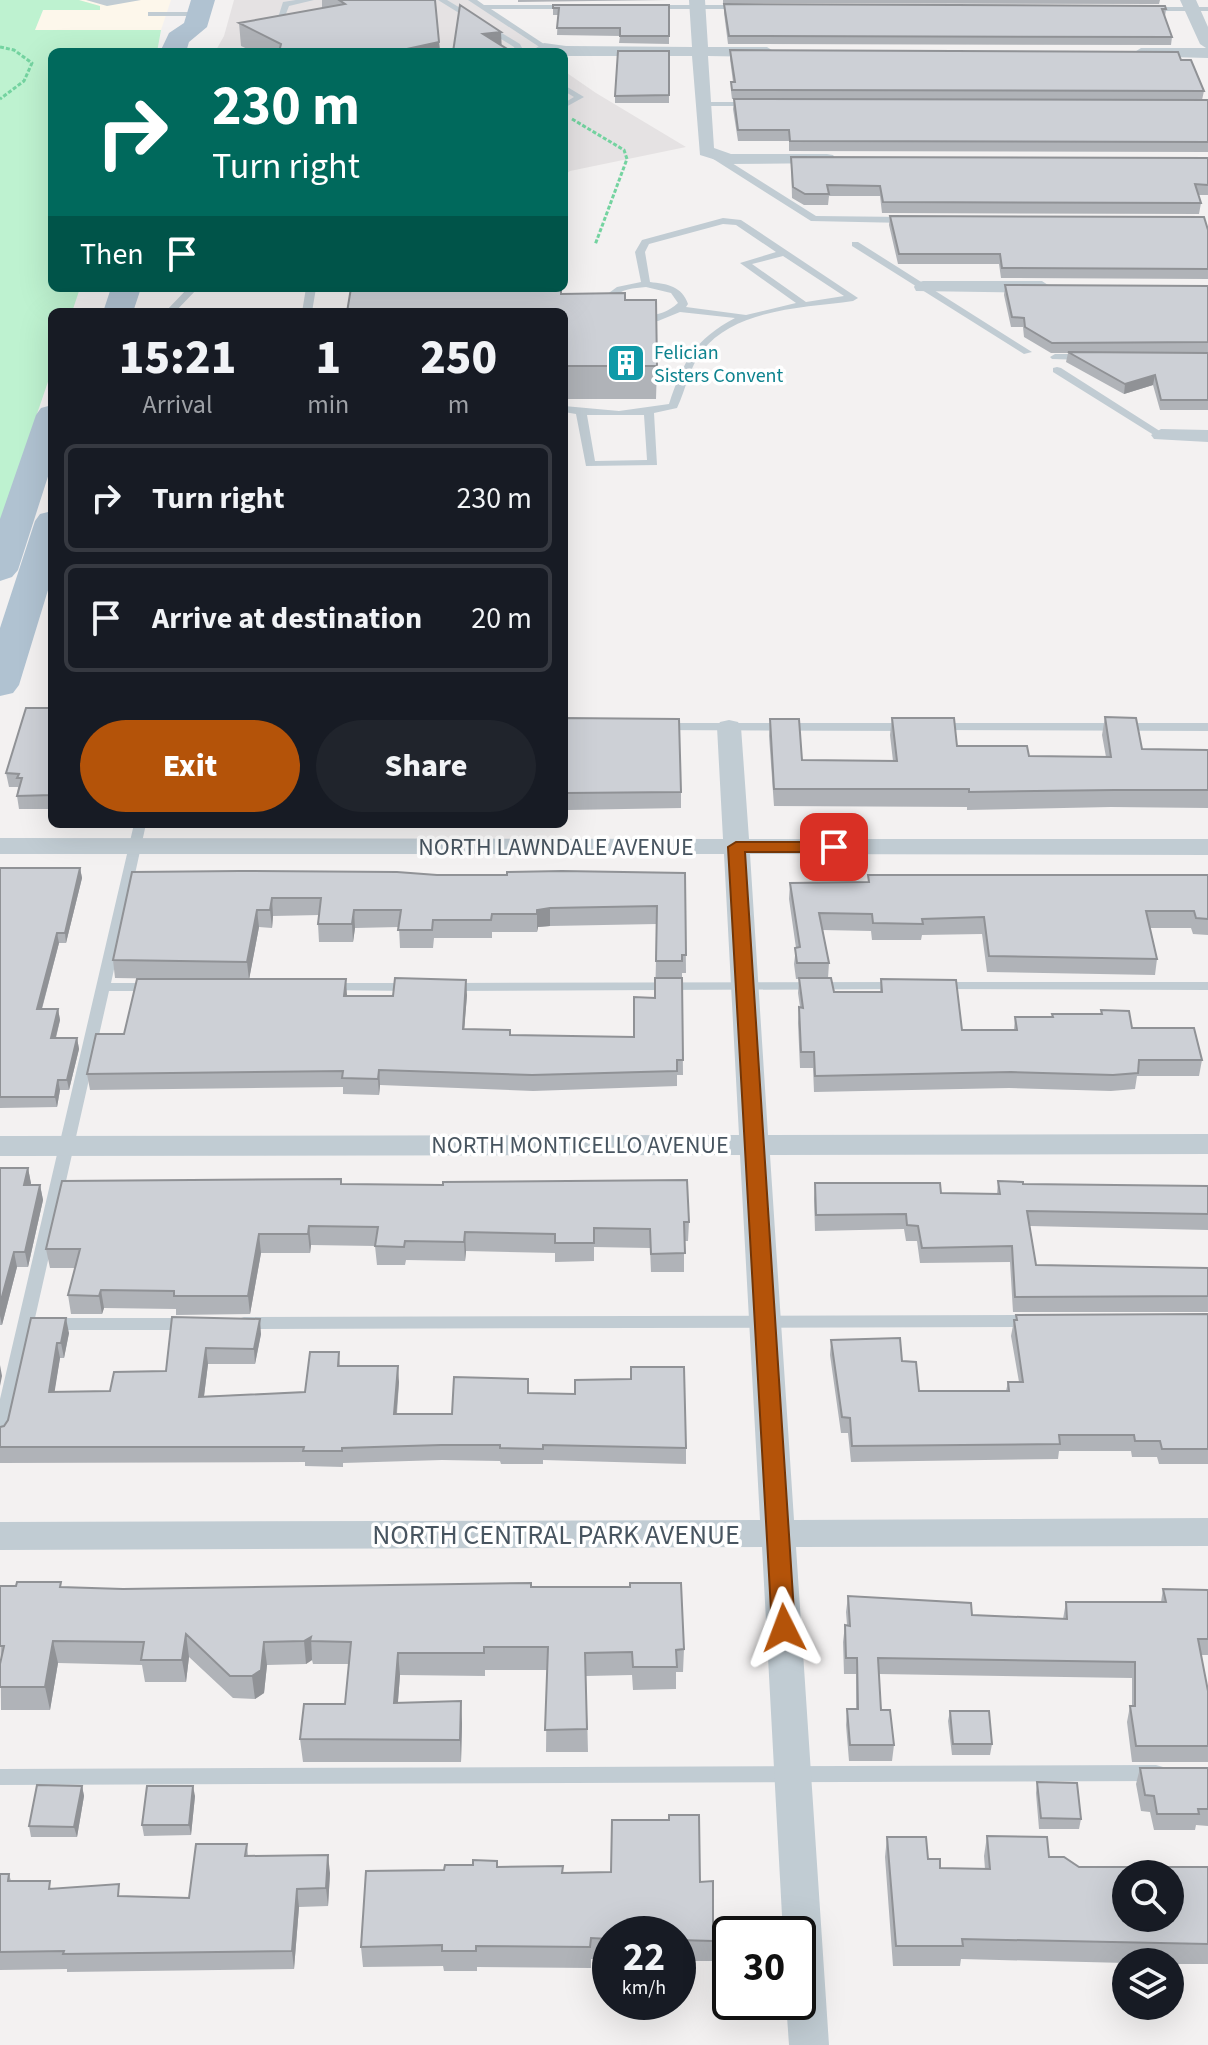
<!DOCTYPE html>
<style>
body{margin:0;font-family:"Source Sans 3",sans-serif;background:#20242c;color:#f1f3f6;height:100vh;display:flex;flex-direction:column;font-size:30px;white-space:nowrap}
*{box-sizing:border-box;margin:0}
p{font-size:26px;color:#9ea1a6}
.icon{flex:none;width:44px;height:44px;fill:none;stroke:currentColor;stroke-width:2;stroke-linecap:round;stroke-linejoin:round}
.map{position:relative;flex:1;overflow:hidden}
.drawer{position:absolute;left:48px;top:308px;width:520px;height:520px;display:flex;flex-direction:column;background:#171b24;border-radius:12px;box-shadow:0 8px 32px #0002}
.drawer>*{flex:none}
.guide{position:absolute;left:48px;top:48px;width:520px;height:244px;border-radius:12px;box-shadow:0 8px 32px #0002;background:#00695c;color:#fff;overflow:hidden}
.fabs{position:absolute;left:1112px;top:1860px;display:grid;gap:16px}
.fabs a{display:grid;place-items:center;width:72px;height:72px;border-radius:50%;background:#171b24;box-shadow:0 8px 32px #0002;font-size:40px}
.speed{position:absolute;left:592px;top:1916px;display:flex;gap:16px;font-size:40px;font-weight:700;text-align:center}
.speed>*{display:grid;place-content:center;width:104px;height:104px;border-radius:50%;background:#171b24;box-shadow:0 8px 32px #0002;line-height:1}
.speed small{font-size:20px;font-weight:400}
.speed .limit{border:4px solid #111;border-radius:12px;background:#fff;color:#111}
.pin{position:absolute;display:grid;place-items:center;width:68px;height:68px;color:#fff;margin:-34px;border-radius:16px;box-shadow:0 4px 12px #0006}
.me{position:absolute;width:88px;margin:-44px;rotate:357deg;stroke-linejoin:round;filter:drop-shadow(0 0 6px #0008)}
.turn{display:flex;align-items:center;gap:28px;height:168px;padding:0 32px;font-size:36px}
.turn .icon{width:104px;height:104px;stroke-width:2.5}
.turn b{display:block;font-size:56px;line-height:68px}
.then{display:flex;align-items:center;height:76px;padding:0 32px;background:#0003;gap:16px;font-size:30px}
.eta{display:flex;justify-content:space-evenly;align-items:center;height:136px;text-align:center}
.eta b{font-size:48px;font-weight:800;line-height:56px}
.button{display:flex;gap:16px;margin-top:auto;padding:16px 32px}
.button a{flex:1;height:92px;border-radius:48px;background:#b45309;color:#fff;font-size:32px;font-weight:800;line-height:92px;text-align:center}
.button a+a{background:#20242c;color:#f1f3f6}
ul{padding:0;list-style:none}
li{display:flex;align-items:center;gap:24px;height:108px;margin:0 16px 12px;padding:0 16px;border:4px solid #363941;border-radius:12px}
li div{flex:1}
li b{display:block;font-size:30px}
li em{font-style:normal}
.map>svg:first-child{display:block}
</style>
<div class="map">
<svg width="1208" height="2045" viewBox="0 0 1208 2045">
<rect width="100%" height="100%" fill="#f3f1f1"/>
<path fill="#fdf7eb" d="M48,0H171L161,30H34Z"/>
<path fill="#e5e2e3" d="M234,0H472L551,52H215L224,36Z
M564,71L596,93L686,147L570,171L564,176Z"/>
<path fill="#bef2d0" d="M0,0H79L100,6V10H43L35,30H161L157,52H52V288H80L72,312H52V370L0,522Z"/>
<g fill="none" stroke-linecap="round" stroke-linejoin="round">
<path stroke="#74d3a0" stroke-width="3" stroke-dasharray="4 2" stroke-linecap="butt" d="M0,47L14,50L32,63L24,81L0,99
M572,119L624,150L627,159L595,245"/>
<path fill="#c1ccd3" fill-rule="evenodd" d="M86,0H141L107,6Z
M296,0H314L289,6L282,24H276L283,2Z
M438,0H447L520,44L524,52H516L514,47Z
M468,0H477L484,5H572L576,7L572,9H491L547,46V50H544Z
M652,5H744L748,7L744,9H649L648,7Z
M1148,7H1208V11H1145L1144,9Z
M151,12H199L203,14L199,16H148V12Z
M564,85L584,97L564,108V103L574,97L564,91Z
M699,102H752L756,104L752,106H699Z
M707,151H713L816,216L906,217L911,220L906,223L811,221L707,155Z
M723,218L741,220L858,298L853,301C804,308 736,308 702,351C689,368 686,389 677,408L654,413L657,465L586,466L576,414L564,412V406L619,411L669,404C683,362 695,339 735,318L680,312L658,321H637L623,318L606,309L602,298L617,287L641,282L635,252L642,240ZM723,224L736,225L776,252L740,263L796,303L746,315L686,307L688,304C682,286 667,284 650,282L645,252L649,244ZM783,256L844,296L806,302L752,264ZM646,287L671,293L678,303C660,320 634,318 613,306L612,298C622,289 633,288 646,287ZM587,415H644L647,460L595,461Z
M852,242H858L1032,352L1024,354L852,246Z
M188,288H198L175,312H165Z
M306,288H316L312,312H302Z
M1055,354H1084L1089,357L1084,360L1052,359L1050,357Z
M1057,367L1061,368L1166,435L1161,438L1157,437L1053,372V368Z
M660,723H908L914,727L908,731L656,730L654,727Z
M936,723H1208V731L932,730L930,727Z
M134,824H146L111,983H152L159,987L152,991H109L35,1318H188L194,1320L196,1324L194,1328L188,1330H32L8,1435L6,1439L0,1441V1399Z
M900,982L907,986L905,989L448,991L441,987L448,983Z
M940,982H1208V990L935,989L933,986Z
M328,983H412L419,987L412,991L323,990L321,987Z
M1032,1315L1038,1317L1040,1321L1038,1325L1032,1327L244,1329L238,1327L236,1323L238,1319L244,1317Z
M1156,1765L1163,1767L1165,1773L1163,1779L1156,1781L0,1785V1769Z"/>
<path fill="#c1ccd3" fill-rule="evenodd" d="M689,0H705L708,47H767L775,52L767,57L708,56L714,148L731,154H827L833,155L836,159L833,163L729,164L700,155L692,56H566L564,52H541L536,48L544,43L566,46L692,47Z
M1180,0H1196L1208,27V58L1135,56L1133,53L1141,48H1206L1200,44Z
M923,281H1042L1051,287L1042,293L916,291L914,287L916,283Z
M1161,429L1208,430V442L1154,439L1151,435Z
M729,720L738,722L741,727L749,839H1208V855L750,854L768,1135L1208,1134V1154L770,1155L794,1520L1208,1518V1546L796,1547L829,2045H789L786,2002H798V1934H783L762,1547L0,1550V1522L760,1520L740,1155L0,1156V1136L739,1135L724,854H0V838L723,839L717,727L720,722Z"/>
<path fill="#b0c2d1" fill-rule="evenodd" d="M191,0H215L207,27L189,42L186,52H160L169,33L184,23Z
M111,288H141L133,312H103Z
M52,405V464L18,570L12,577L0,581V519L36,415L41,408Z
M52,511V577L19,685L13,693L0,696V628L35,521L40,514Z"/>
</g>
<path fill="#b0b3b8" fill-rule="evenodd" d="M322,0H435L440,52H254L241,46L239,23L322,8Z
M518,0H668L518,2Z
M723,0H1160L1159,4L723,3Z
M724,4L1166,9L1165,17L1172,37L1171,45L728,44L724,13Z
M553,5H669V44L619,43L620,36L557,35L558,15H553Z
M730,50L1181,60L1204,91L1202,100H1208V152L789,151V141H738L733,109L734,99H732L731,91V82H733L730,59Z
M669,51V103H615V96Z
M791,157L1208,158V195H1198L1201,203L1199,214L882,213L880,196H829L828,205H804L792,198Z
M890,216L1208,230V279L1001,278L999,264H898L889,225Z
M1005,285L1208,286V352H1120L1208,353V410H1160L1153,385L1124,394L1066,362L1068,353H1051L1024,337L1023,327H1011L1004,295Z
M351,288H562V294L625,300L657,366L656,399H564V312Z
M52,708V809H19L17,796L18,787H9L6,773Z
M1105,717L1142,749L1208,750V808L1111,807L967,810V807L774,806L769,736L770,719L802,760L893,761L890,735L892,718L957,746L1029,756L1106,757L1102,735Z
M564,718L681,792V808L568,810V806H564Z
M0,868H80L82,878L66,943H59L42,1009H58L60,1020L56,1038H77L79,1049L69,1090H60L57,1107L0,1108Z
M132,872L507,875L685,873L686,973H682V978L683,1075H677V1086L533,1091L380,1085L379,1095L343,1094V1087L90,1090L87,1074L124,1034L180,979L115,978L113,960ZM319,915L318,924L319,942H353L355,928L399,927L400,948H433L434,938H492V932H537L538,927L550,926L657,924L655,998L634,1037L510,1035L464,1029L467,995L347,996L249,979L259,927L272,928L273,916Z
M868,875H1208V935L1193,934L1191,928H1150L1157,959L1155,975L987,972L982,934L922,935L921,940H872L871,931L822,930L829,963L828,978L834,992H880L881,979L962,1030H1014L1015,1017H1052V1014H1101V1010L1132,1028L1202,1060L1199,1076H1137L1135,1089L1111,1091L1009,1088L814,1092L813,1068H800L798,1023L799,1007H800L798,993L799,979H796L794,964L796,948L789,899L790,883L868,882Z
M0,1168H28L31,1185H40L43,1200L28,1267H17L2,1325H0Z
M998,1181L1023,1184L1208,1186V1230L1030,1226L1036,1265L1208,1268V1312H1013L1010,1262L920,1263L917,1241H906L904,1229L815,1231L814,1199L815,1183L941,1193L997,1194Z
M342,1184L689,1222L688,1241H684V1272H651L650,1248L594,1247V1261L555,1262V1253L466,1251L465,1261L406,1260L405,1265H377L375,1246L311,1245L310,1253H261L250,1314L176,1315V1309L104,1308L102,1314H71L68,1295L75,1268H50L46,1249Z
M1208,1314V1464H1159L1157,1457H1132L1131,1451H1059L1058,1459L851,1462L848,1433H841L830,1355L831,1340L902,1361L919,1391H1006L1008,1382H1019L1011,1336L1014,1320H1016V1315Z
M172,1317L261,1334L255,1364H208L204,1396L305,1392L339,1352L340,1366L399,1382L397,1414H452L528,1393L686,1448V1464L543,1460V1464H501L500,1461L442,1460L343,1463V1467L305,1466V1462L0,1463V1427L4,1426L8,1420L31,1318L69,1333L64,1358H60L54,1392L110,1391L166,1371Z
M0,1586L123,1589L532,1587L684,1649L683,1672H676V1689L633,1690L632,1675L586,1676L588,1752H546L547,1670H485V1676L400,1675L398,1702L462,1723L461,1762H303L300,1739L345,1704L349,1664H313L312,1660L306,1664L267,1665L264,1693L255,1699L233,1698L189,1657L186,1682H145L142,1665L58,1663L50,1710H1Z
M1163,1589L1208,1590V1655H1201L1208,1691V1762H1132L1127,1722L1130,1706H1132V1678L879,1674L881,1710L894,1745L892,1761H849L846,1725L847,1709H856V1674H844L843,1642L845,1625H847L846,1612L848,1596L972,1615L1063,1619L1066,1602H1161Z
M950,1711L992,1744L990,1755H952L948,1721Z
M1140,1768H1208V1826L1196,1825L1195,1830H1154L1150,1812L1141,1811L1136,1784Z
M1037,1782L1081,1819L1079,1829H1039L1036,1793Z
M82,1786L84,1796L77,1837H31L29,1826Z
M195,1796L191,1835L144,1836L142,1825Z
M987,1836L1079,1867H1208V1964H1170V1962H1126V1963L961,1959L960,1966H893L885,1857L887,1837L928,1859L940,1868L985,1869L984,1856Z
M247,1844L248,1856L330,1873L328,1906L299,1907L294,1969L67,1972V1969L0,1970V1873L9,1874L11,1881L52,1888L122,1897L189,1898Z
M498,1867L700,1882L713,1941L712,1961H678V1934H610V1959H591V1968L477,1967V1971H444L443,1966L363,1967L361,1947Z"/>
<path fill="#909296" d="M501,32L502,52L483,34Z
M439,42L440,52H393Z
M1155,375L1153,385L1124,394L1125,384Z
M80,868L82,878L66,943L65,933Z
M272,898L273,916L272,928L270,910Z
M550,908V926L538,927L537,932V910Z
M257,910L259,927L249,980L247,962Z
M354,910L355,928L353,942L352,924Z
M57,933L59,943L39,1019L37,1009Z
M346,979L347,995L345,1012L344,996Z
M466,980L467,995L463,1045V1029Z
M58,1009L60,1020L53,1048L51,1038Z
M77,1038L79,1049L69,1090L67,1080Z
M379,1070L380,1085L379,1095L378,1079Z
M58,1080L60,1090L57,1107L55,1097Z
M28,1168L31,1183L27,1201L24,1185Z
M40,1185L43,1200L28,1267L25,1252Z
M309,1226L311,1245L310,1253L308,1234Z
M465,1232L466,1251L465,1261L464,1242Z
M259,1234L261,1253L250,1314L248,1296Z
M14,1252L17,1267L2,1325L0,1316V1304Z
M101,1290L104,1308L102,1314L99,1296Z
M66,1318L69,1333L64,1358L61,1343Z
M260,1319L261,1334L255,1364L254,1349Z
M57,1343L60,1358L52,1408L49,1392Z
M206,1348L208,1364L202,1412L199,1397Z
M0,1365L2,1376L0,1386Z
M398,1366L399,1382L395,1429L394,1414Z
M186,1634L189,1657L186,1682L182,1660Z
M311,1637L312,1660L306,1664L304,1641Z
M53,1641L58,1663L50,1710L45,1687Z
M264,1642L267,1665L264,1693L255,1699L252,1676Z
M398,1653L400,1675L396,1725L394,1703Z
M461,1701L462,1723L461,1762L460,1740Z
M82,1786L84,1796L77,1837L74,1827Z
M193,1786L195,1796L191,1835L189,1825Z
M328,1855L330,1873L328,1906L326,1888Z
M297,1889L299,1907L294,1969L292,1951Z"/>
<path fill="#cdd0d6" stroke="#909296" stroke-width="2" fill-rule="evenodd" d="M339,0H435L439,42L393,52H279L281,44L239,23L345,4Z
M724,4L1165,6L1166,9H1162L1172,37L729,36Z
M460,5L501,32L483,34L512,52H453Z
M553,5H669V36H620V28H557L559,8H553Z
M730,50L1178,52L1181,60H1191L1204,91L732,90L731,82H735Z
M618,51H669V95L615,96Z
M734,99L1208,100V142L790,141L789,130H738Z
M791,157L1208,158V185L1195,184L1201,203L883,202L880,186L827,185L829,194H805L793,187Z
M890,216L1204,217L1208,230V269L1002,268L1000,254H899Z
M1005,285L1208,286V342L1052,343L1025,327L1024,318L1012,317Z
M351,288H561V294L625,293V300H656L657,366H564V312H347Z
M1068,352L1208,353V400H1161L1155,375L1125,384Z
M26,708H52V795L17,796L22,778H17L19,774L6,773Z
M1105,717L1136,718L1142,749L1208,750V790H1114L969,792V789H774L770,719H799L802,760L897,761L892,718H954L957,746H1027L1029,756L1111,757Z
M564,718L679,719L681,792L567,793V789H564Z
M0,868H80L65,933H57L37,1009H58L51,1038H77L67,1080H58L55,1097H0Z
M239,871L397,872L437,875H507V872L562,871L685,873L686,955H682V961H656L657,906L550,908L537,910V914H492L491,920H433L432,930H398L401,910H354L352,924H318L321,898H272L270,910H257L247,962L113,960L132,872Z
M868,875H1208V919L1196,918L1194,911H1146L1157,959L989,956L984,917L922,919L923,924L873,923L872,914L819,913L829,963H797L795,948L800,947L790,883L869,882Z
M395,978L466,980L463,1029L510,1030V1035L634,1037V997L655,998V978H682L683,1060H677V1071L532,1075L379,1070L378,1079L342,1078L343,1071L87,1074L96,1034H124L137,979H346L344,996H393Z
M799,978H831L834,992H882L881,979L956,980L962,1030H1017L1015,1017H1053L1052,1014H1102L1101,1010L1129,1011L1132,1028H1194L1202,1060H1139L1138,1073L1113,1075L1011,1072L815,1076L814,1052H801L799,1007L803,1008Z
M0,1168H28L24,1185H40L25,1252H14L0,1304Z
M341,1179V1184L443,1185V1182L687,1180L689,1222H684L685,1253L651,1254L650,1229L594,1228V1243H555V1234L465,1232L464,1242L405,1241L404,1247L375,1246L378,1227L309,1226L308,1234H259L248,1296H174V1291L101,1290L99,1296L68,1295L80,1249H46L62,1181Z
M998,1181L1023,1182V1184L1208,1186V1214L1027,1211L1036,1265L1208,1268V1296L1015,1297L1012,1246L922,1248L918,1226L907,1225L906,1214L816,1215L815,1183H940L941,1193L1000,1194Z
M1208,1314V1449H1162L1160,1441H1135L1134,1435H1059L1060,1444L852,1446L850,1418L842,1417L831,1340L900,1338L902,1361L916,1362L919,1391H1009L1008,1382H1023L1014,1320H1017L1016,1315Z
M172,1317L260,1319L254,1349L206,1348L199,1397L305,1392L310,1352H339L338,1366H398L394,1414H452L454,1377L528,1379V1393L575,1394V1380L631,1379V1367H684L686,1448L543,1445V1449L500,1448V1445H441L342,1448V1451H303L304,1447H0V1427L4,1426L8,1420L31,1318H66L61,1343H57L49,1392L110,1391L114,1372L166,1371Z
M17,1582H61L60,1587L123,1589L531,1583V1587H630V1583H681L684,1649L676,1650L677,1667H633L632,1652L585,1653L587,1729L545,1730L548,1647H484V1653H398L394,1703L461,1701L460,1740L300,1739L304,1704H345L351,1642L310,1641L311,1637L304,1641L264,1642L261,1670L252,1676H230L186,1634L182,1660H141L144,1642L53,1641L45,1687H0V1664L4,1646H0V1586H16Z
M1163,1589L1208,1590V1639H1198L1208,1691V1746H1136L1130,1706H1135V1662L878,1658L881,1710H890L894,1745H850L847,1709H858L857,1658H846L845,1625L850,1626L848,1596L971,1603L972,1615L1067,1619L1066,1602H1166Z
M950,1711H989L992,1744H953Z
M1140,1768H1208V1809H1198L1199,1814H1157L1154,1796L1145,1795Z
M1037,1782L1077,1783L1081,1819L1041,1818Z
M37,1785L82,1786L74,1827L29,1826Z
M147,1786H193L189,1825H142Z
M669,1815H699L700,1882L713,1881V1941L678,1940V1934H610V1939L591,1938L590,1947L476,1946V1951H442V1945L361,1947L366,1871L444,1870L445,1865H473V1860L497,1861V1867L563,1866L562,1873L611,1872L612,1820H669Z
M987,1836L1047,1837L1049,1857H1064L1079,1867H1208V1944L962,1939L963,1946H896L887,1837H926L928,1859H940V1868L990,1869ZM1126,1874H1170V1918H1126Z
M196,1844H247L245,1856L328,1855L326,1888L297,1889L292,1951L63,1954L64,1951L0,1952V1874H9L8,1881H50L49,1889L119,1884L118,1896L189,1898Z"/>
<path fill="#b45309" stroke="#753606" stroke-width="2" d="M736,842H834L843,847L834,852H745L795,1628L792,1635L784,1637L775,1635L772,1628L728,847Z"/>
<defs>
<symbol id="building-square" viewBox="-11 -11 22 22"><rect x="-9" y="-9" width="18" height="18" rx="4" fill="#0f9aa8" stroke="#fff"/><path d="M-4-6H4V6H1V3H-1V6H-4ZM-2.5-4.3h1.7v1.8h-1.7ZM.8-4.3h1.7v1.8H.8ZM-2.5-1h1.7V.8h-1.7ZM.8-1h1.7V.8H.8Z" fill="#fff"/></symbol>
</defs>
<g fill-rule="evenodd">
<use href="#building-square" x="604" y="341" width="44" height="44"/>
</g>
<g text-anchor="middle" stroke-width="7" stroke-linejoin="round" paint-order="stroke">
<g font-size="20" fill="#0d838f" stroke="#fff" text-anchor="start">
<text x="654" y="359">Felician<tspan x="654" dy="23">Sisters Convent</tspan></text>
</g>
<g font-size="24" fill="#485560" stroke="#fff">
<text x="556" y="855">NORTH LAWNDALE AVENUE</text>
<text x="580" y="1153">NORTH MONTICELLO AVENUE</text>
</g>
<g font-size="28" fill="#485560" stroke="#fff">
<text x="556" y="1544">NORTH CENTRAL PARK AVENUE</text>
</g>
</g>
</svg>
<div class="fabs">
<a><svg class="icon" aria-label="search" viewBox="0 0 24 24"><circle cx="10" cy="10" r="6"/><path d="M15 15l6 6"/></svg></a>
<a><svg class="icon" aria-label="layers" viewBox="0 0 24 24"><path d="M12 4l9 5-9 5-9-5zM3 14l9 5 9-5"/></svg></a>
</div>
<div class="speed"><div>22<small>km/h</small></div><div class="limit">30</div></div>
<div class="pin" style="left:834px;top:847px;background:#d93025"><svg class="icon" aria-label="arrive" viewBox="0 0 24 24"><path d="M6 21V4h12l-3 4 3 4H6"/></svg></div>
<svg class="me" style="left:784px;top:1628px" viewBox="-20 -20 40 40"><path d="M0-17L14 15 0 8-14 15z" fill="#b45309" stroke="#fff" stroke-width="4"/></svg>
<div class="guide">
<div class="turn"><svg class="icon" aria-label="right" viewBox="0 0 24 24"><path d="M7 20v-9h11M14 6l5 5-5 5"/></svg><div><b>230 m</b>Turn right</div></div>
<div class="then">Then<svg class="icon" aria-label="arrive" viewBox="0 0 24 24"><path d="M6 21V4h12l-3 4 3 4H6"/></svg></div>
</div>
<section class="drawer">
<div class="eta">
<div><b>15:21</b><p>Arrival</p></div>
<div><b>1</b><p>min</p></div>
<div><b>250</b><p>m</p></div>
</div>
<ul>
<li><svg class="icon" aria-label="right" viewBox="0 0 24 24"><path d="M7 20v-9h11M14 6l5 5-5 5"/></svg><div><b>Turn right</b></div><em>230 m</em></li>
<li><svg class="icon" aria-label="arrive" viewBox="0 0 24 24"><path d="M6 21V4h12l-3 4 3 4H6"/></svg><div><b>Arrive at destination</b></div><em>20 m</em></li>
</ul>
<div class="button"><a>Exit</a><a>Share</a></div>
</section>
</div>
